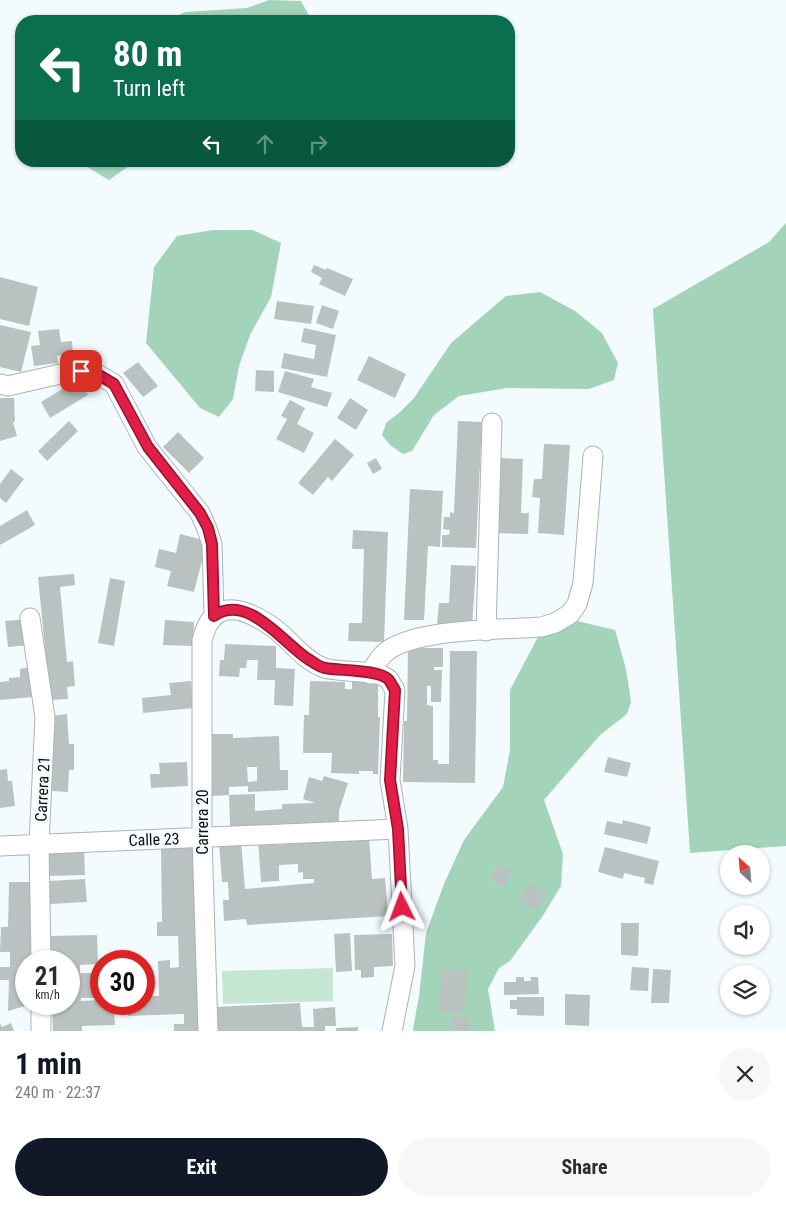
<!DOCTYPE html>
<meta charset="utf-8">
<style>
body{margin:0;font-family:"Roboto Condensed",sans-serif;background:#f7f7f7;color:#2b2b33;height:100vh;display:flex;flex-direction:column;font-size:19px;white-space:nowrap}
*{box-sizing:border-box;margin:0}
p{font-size:16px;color:#7c7c81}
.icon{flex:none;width:28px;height:28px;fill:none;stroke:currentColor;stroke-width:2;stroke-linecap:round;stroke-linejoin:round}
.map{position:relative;height:1031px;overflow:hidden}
.sheet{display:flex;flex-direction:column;background:#fff;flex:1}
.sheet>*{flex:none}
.hud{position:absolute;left:15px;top:15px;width:500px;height:152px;border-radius:20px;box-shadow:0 1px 4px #0004;background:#0b6e4f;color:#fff;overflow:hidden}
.needle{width:32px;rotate:334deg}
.fabs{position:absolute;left:720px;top:845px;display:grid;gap:10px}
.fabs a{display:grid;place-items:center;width:50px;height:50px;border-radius:50%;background:#fff;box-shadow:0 1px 4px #0004;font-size:25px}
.speed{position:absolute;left:15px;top:950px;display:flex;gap:10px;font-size:25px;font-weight:700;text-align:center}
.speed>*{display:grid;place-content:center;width:65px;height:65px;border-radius:50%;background:#fff;box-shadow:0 1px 4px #0004;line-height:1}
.speed small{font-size:12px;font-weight:400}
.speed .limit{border:8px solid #d22;background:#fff;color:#111}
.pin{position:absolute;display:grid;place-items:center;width:42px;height:42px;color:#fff;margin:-21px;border-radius:10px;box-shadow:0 2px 8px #0006}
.me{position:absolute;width:55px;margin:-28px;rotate:357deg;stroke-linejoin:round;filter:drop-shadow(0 0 4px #0008)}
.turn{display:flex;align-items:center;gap:18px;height:105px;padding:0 15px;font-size:22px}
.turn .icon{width:65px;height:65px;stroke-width:2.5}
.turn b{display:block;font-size:35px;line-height:42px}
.lanes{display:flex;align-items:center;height:48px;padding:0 15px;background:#0003;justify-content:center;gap:25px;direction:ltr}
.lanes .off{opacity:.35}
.round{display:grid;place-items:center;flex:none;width:52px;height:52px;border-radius:26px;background:#f7f7f7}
.head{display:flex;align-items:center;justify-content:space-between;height:85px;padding:0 15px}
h1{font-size:30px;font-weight:700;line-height:38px;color:#111827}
.button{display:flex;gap:10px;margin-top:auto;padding:10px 15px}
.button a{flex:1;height:58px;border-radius:30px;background:#111827;color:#fff;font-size:20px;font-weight:700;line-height:58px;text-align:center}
.button a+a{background:#f7f7f7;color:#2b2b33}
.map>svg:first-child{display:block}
</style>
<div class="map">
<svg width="786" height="1031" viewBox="0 0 786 1031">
<rect width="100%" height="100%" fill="#f3fbff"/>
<path fill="#c5e6d3" d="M333,968V1001L223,1004L222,971Z"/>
<path fill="#a3d3b8" d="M269,0L301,1L312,21H167L185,12L247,8Z
M83,161H136L109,180L89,168Z
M786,223V846L690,853L653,309L769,242Z
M213,230H253L281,243L271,297L250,335L239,366L233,399L219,417L200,408L146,343L154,267L177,236Z
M540,292L575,311L602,333L618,363L614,380L589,389L507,388L459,396L434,415L412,451L403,454L390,445L382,435L386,423L400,412L414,398L451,343L506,296Z
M577,621L615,630L626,669L631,702L627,714L600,735L544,800L563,854L561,886L542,917L510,961L499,968L488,989L495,1031H414L413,1029L419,996L426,933L444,884L464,840L503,787L510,750V690L539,635Z"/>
<path fill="#b9c2c1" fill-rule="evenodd" d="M314,265L326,270L327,268L353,279L345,296L319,284L322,278L311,272Z
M0,277L38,287L29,326L0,319Z
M277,301L314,306L311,324L274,319Z
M322,305L339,311L333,329L316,323Z
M0,325L31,332L21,372L0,367Z
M304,328L336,335L327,377L281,368L284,353L314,359L316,345L301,342Z
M59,329L61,342L72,341L73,354L57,356L58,363L34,366L31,346L40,345L38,331Z
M369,356L406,374L395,398L357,380Z
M138,362L158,386L143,397L123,373Z
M256,370L274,371V392L255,391Z
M285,371L314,379L311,387L332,393L327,407L278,392Z
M79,379L88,395L50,418L41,402Z
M0,398H14L15,422H13L17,436L0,441Z
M350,398L368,410L356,430L337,418Z
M290,400L305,408L297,424L314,433L304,453L276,439L287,419L281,416Z
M69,421L78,431L47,461L38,451Z
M458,421L482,422L476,548L442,547V535H449L450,530L443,529L444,517H450V512L454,513Z
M178,432L204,458L189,473L163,447Z
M335,439L354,455L332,481L328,477L313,495L298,483Z
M544,444L570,445L564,535L538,533L540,498L532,497L534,479H542Z
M376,458L382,469L373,474L367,463Z
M497,458L523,459L521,513H529L528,534L495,533Z
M11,469L24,479L6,503L0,498V484Z
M410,489L443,491L440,547L428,546L424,620H404Z
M27,510L35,525L0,545V526Z
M353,530L388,532L384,642L348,641L349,623H362L364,549H352Z
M180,534L207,541L194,592L167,586L171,571L155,567L159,549L176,553Z
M451,565L476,566L472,627L437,625L439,603H449Z
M74,574L75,585L60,587L67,662L73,661L75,686L67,687L68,699L50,700L38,577Z
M110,578L125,581L114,646L98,643Z
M28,619L30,645L8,647L5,621Z
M165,620L194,622L193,646L163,645Z
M225,644L276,646V668L295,669L293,706L274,705L275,680H257L258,660H247L246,668H240L239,677L219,676L220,660H224Z
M408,648H443V667H434V670H442L441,702H431V686H427V705L433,706V760H438V764H449L450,651H477L475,783L403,782L404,721H407Z
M31,667L33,697L0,700V682L9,681V678L20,677V669Z
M191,681L193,708L143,713L142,698L171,695L169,683Z
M310,681L345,682V689H352V682H378V717H380L378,774H373V771H359V774L331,773L332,753H303L304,715H309Z
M67,714L69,744H74V770H69L68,792L51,791L52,744H54L51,716Z
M210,734H233V738L279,736L280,770H288V790L248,792V786L229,787V795L212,796ZM247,767H257V781L248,782Z
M608,757L631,763L627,777L604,772Z
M187,762L188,786L151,788L150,774H160L159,763Z
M7,769L8,781H12L15,806L0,808V770Z
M324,776L348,783L339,811V823L230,826L229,795L255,794V811L282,809V804L315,803L303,799L309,777L322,781Z
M623,820L651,827L647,844L604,834L607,821L622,824Z
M369,836L372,879L385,878L388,916L247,925L246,919L224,921L223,900H229L228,882H222L219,842L241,841L245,889L314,883V879H303V872L298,873V864L279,865V881L261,882L258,840L278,839L279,845L296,843V840Z
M199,846L203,1031H174V1024H184V1014L128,1016V1004H144V996H159L158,961L170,960V968L179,967L178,936H157V922H162L161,847Z
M605,847L659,861L653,885L644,883L645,878L624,873L623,879L598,872Z
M84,849L85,875L48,876L47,851Z
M497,865L512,871L505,886L490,880Z
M85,879L87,902L50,904L49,881Z
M9,882H36L35,961H26V1004H32L8,1011L9,980H0V967H10V952H0L1,927H8Z
M529,884L546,893L537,910L520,902Z
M621,923H639L638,956L621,955Z
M350,933L352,971L336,972L334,934Z
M392,934L393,966L374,967V977L361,978V970H355L354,935Z
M97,935L98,964L80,965V973H101V998H81V1001L101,1000V1004H108V1011H114L115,1025L82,1026V1031H53L52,1004H69V961H51V936Z
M632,967L649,968L648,991L630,990Z
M442,969L467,971L464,1013L439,1011Z
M653,969L671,970L669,1003H651Z
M516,977H524V981H531L530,977H538L539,994L504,995V982H516Z
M565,994L590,995L589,1026L565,1025Z
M517,997H544V1016L517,1015V1009H510V1000H517Z
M300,1003L302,1027H314L313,1009L335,1007L336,1026H325V1031H217L216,1007Z
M452,1016L470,1019L468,1031L450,1028Z
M0,1023L2,1027L11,1023L14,1031H0Z
M358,1027V1031H336V1028Z"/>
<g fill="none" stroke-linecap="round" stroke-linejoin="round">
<defs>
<path id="street" d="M0,384L8,386L69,372L92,371L114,384L147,447L200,513L207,529L212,544L214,616
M30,618L45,717L39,844L41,961
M486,631L492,423
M370,674C374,667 379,657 386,652C415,628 502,630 541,627L555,623L570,614L577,604L583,583L593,456
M0,846L398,829
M41,1004V1031
M208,1031L202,837V641C211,600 239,605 268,624C288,636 300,658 322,667C337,674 378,668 389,680C391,683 393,687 395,690L390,780L398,829L405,966L392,1031"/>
</defs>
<use href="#street" stroke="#abb3b6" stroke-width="21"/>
<use href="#street" stroke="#fff" stroke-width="19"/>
</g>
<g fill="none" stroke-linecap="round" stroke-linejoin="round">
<defs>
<path id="route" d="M81,371H92L114,384L148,447L200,513L208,528L212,544L214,616C247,592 283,643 308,659C313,662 319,667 325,668C340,671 379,669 389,680C391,683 393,687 395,690L390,780L398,829L402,907"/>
</defs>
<use href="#route" stroke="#92132f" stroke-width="12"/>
<use href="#route" stroke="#e11d48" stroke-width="9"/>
</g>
<g text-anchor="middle" stroke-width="5" stroke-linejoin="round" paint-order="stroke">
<g font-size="16" fill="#0b0e0f" stroke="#f3fbff">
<text transform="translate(42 789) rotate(-87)" y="6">Carrera 21</text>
<text transform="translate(202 822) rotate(-90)" y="6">Carrera 20</text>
<text transform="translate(154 839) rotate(-2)" y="6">Calle 23</text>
</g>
</g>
</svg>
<div class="fabs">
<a><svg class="needle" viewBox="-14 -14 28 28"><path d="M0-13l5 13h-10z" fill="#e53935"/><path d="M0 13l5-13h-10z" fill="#7c7c81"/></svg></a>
<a><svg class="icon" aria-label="sound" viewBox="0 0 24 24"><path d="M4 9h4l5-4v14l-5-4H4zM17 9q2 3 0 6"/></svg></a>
<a><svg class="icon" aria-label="layers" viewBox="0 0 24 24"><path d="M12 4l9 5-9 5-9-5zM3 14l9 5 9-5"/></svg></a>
</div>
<div class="speed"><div>21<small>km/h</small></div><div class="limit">30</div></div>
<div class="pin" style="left:81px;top:371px;background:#d93025"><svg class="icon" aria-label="arrive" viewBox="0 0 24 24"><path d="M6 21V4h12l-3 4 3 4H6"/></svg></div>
<svg class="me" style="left:402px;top:907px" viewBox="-20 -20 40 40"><path d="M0-17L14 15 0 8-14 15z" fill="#e11d48" stroke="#fff" stroke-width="4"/></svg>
<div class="hud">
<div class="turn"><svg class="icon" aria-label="left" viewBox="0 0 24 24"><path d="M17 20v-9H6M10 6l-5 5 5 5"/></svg><div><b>80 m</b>Turn left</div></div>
<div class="lanes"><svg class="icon" aria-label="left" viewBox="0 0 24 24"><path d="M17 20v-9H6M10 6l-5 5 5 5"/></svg><svg class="icon off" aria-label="ahead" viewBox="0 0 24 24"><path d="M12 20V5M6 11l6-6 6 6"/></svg><svg class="icon off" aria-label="right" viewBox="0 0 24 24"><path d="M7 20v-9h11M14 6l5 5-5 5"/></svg></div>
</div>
</div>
<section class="sheet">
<div class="head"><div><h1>1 min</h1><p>240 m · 22:37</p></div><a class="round"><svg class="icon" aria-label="close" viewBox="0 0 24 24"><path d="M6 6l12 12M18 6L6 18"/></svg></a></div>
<div class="button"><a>Exit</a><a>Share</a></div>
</section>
